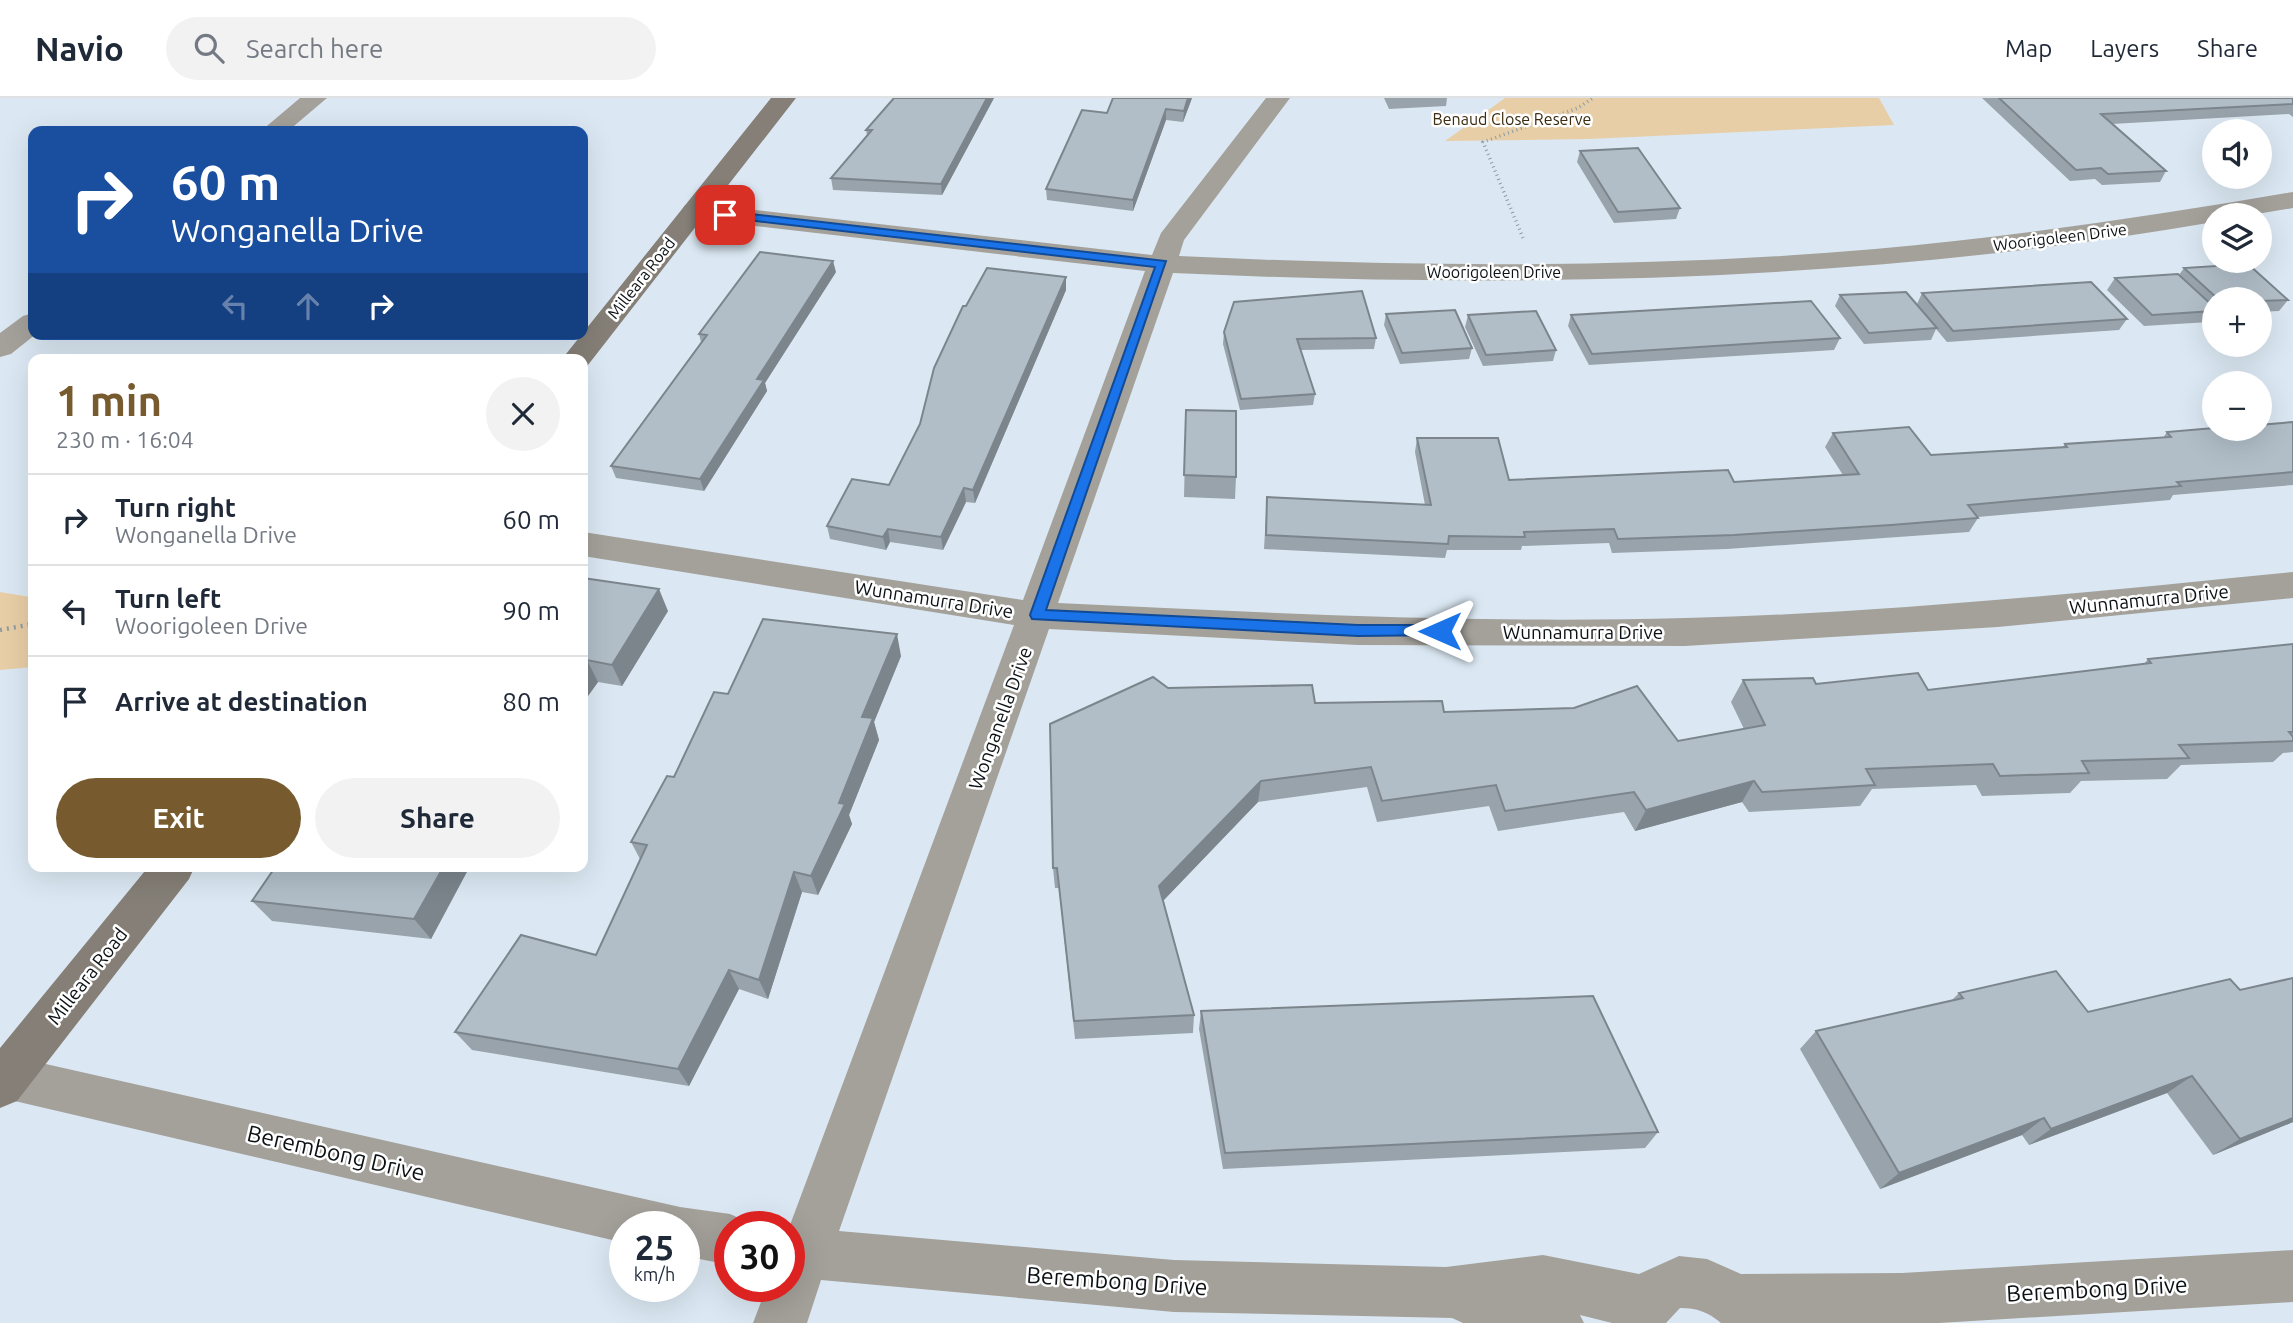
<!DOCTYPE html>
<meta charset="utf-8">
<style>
body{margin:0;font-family:Ubuntu,sans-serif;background:#f2f2f3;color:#1f2937;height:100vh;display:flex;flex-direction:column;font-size:26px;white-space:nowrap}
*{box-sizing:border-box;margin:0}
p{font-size:23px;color:#747a83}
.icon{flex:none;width:38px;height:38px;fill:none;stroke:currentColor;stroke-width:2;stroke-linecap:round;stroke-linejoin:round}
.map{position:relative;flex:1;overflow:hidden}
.side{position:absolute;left:28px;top:256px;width:560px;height:518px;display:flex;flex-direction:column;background:#fff;border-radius:14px;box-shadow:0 7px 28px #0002}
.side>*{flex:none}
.guide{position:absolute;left:28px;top:28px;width:560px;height:214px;border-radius:14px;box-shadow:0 7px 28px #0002;background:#1a4fa0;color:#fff;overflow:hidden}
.controls{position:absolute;left:2202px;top:21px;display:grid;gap:14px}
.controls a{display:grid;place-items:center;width:70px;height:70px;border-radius:50%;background:#fff;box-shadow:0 7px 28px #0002;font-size:35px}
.speed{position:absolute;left:609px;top:1113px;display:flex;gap:14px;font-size:35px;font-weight:700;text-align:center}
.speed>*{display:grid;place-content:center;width:91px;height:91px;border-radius:50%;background:#fff;box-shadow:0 7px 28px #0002;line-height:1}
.speed small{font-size:18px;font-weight:400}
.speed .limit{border:10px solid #d22;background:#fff;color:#111}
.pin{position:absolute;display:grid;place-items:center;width:60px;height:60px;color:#fff;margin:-30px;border-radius:14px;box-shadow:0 4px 10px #0006}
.me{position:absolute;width:77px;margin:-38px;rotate:270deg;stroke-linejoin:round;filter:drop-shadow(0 0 5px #0008)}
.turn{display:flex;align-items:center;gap:24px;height:147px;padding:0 28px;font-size:32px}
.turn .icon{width:91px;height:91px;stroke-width:2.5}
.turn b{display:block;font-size:49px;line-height:60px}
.lanes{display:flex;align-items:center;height:66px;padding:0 28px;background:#0003;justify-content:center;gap:35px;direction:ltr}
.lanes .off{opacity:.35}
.round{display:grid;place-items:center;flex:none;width:74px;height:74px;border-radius:37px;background:#f2f2f3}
.headline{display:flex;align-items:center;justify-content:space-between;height:119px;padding:0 28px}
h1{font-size:42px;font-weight:700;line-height:52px;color:#775b2e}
.button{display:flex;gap:14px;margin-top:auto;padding:14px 28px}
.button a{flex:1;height:80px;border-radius:42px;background:#775b2e;color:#fff;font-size:28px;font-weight:700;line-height:80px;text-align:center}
.button a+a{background:#f2f2f3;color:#1f2937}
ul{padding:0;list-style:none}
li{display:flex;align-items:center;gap:21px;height:91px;padding:0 28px;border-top:2px solid #e0e1e3}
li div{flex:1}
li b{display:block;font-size:26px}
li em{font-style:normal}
header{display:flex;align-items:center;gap:42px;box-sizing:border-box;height:98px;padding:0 35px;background:#fff;border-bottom:2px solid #e0e1e3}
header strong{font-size:33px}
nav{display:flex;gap:38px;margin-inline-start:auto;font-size:24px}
.search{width:490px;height:63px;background:#f2f2f3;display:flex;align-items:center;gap:18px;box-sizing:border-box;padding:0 24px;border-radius:38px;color:#747a83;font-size:26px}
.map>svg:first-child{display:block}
</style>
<header>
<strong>Navio</strong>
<div class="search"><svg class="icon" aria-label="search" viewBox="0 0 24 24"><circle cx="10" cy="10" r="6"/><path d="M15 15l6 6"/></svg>Search here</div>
<nav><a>Map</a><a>Layers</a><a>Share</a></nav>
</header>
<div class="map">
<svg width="2293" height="1225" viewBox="0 0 2293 1225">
<rect width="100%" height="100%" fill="#dbe8f3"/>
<path fill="#e8cea6" d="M1505,0H1879L1894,27L1589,41L1445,43Z
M0,494L30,499L33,496V569L0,572Z"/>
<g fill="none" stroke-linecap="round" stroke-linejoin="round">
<path stroke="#909ba3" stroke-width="3.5" stroke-dasharray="1 3.5" stroke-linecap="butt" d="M1523,140L1483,44L1578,10L1593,0"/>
<path stroke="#909ba3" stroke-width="4.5" stroke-dasharray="2 5" stroke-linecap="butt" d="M0,532L33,526"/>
<path fill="#a4a19b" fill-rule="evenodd" d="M300,0H327L288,33H261Z
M1266,0H1290L1184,142L1179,158C1411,169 1644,171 1875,151C2016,138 2154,118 2293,94V110L2251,117H2214V124C1870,184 1521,191 1173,175L1058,505C1267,515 1476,526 1685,520C1889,515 2091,494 2293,474V500L1998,529L1685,548L1358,547L1049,531L839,1133L1174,1162L1446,1169L1543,1157L1639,1176L1679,1158L1707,1161L1741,1176L1902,1175L2293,1152V1204L1939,1225H1721C1708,1214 1697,1210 1680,1210L1666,1225H1612L1580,1217L1584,1225H1463L1452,1220L1174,1214L821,1182L807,1225H753L767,1188H789V1129H783L790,1127L1014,527L583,458V434L1023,502L1145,173L694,121L685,119L681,113L685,107L694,105L1152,157L1161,135Z
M33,215V236H36L11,256L0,259V235L23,218Z
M6,957L680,1109L730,1116L748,1124L750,1129H730V1167L684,1158V1129H625V1145L6,1001L0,999V959Z"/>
<path fill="#857f77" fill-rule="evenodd" d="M771,0H796L588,267L583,269V261H562Z
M149,768H195L189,781L17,1003L0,1010V950Z"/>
</g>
<path fill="#98a3ac" d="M994,0L942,97L833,92L831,80L867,38L866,32Z
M1192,0L1183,24L1166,22L1133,113L1047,102L1046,91L1107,15Z
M1384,0H1447L1446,8L1389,11Z
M1982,0H2293V19L2289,16L2112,26L2166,73L2160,84L2102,87L2095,81L2070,83Z
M1580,53L1680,110L1676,121L1614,125L1577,64Z
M2184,170L2288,202L2279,213L2259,214V201H2214V217L2209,224L2144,228L2107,192L2115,180L2179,177Z
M836,174L765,285L767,293L704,393L616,380L611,368L701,244L699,236Z
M1066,179V192L975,405L966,404L943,452L890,444L886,452L830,441L827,428L889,387L920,326L966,208Z
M1922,195L2127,221L2119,232L1947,244L1936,231L1931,242L1864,246L1835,208L1840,197L1917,206Z
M1386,216L1472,250L1469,261L1400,266L1384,227Z
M1468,217L1556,252L1553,263L1483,268L1465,229Z
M1571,217L1840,240L1834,252L1589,267L1568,228Z
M1224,234L1376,240L1374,251L1300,252L1315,296L1313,307L1240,312L1223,246Z
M1186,312L1236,379L1235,401L1184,399Z
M2293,324V387L2173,397L2170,402L1978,419V420L1969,434L1727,451L1612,455L1609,445L1522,448L1521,452H1447L1445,460L1264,451L1267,399L1425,407L1415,354L1417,340L1509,382L1734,384L1843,377L1825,349L1833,335L1931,357L2062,350L2065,346L2163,340L2167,334Z
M583,480L668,513L622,588L598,584L583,605Z
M2293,546V654L2283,655L2273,664L2181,667L2167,681L2081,683L2070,695L1982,698L1976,687L1872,691L1860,708L1749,714L1742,704L1635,733L1624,714L1498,733L1489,708L1377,724L1367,689L1258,704L1163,803L1194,917L1193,935L1075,941L1059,790H1055L1053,770L1168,590L1315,605L1444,614L1678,643L1744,631L1731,604L1743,582L1928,592L2144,566L2148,561Z
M901,558L874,624L879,642L849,717L852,726L818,797L802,794L768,901L739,891L689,988L472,952L455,934L596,857L640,761L631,744L728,596Z
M276,768H470L431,841L272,823L252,803Z
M2293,880V1024L2213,1057L2167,995L2029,1047L2022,1037L1880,1091L1800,951L1816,933L1951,903L1959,895L2088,914L2240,892Z
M1201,913L1658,1034L1645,1050L1223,1071L1199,931Z"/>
<path fill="#7c858c" d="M987,0H994L942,97L941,86Z
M1188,0H1192L1183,24L1184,13Z
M1166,11V22L1133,113V102Z
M833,163L836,174L765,285L767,293L704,393L700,381L757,281Z
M1066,179V192L975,405L973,392Z
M964,390L966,404L943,452L941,439Z
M888,431L890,444L886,452L883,439Z
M659,491L668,513L622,588L612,567Z
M897,536L901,558L874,624L879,642L849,717L852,726L818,797L811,778L839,705L862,619Z
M587,562L598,584L583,605V568Z
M1261,683L1258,704L1159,807V788Z
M1754,683L1742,704L1635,733L1646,712Z
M444,768H470L431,841L414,821Z
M794,774L802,794L768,901L759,882Z
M729,872L739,891L689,988L678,971Z
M2192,978L2167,995L2029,1047L2051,1031Z
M2044,1020L2022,1037L1880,1091L1899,1075Z
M2293,1020V1024L2213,1057L2240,1041Z"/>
<path fill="#b1bec8" stroke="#7c858c" stroke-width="2" d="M894,0H987L941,86L831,80L872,32H866Z
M1113,0H1188L1184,13L1166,11L1133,102L1046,91L1082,12L1107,15Z
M1999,0H2293V6L2101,16L2166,73L2108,76L2101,70L2076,72Z
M1638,50L1680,110L1618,114L1580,53Z
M760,154L833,163L757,281L764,282L700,381L611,368L707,237L699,236Z
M2248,166L2288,202L2259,203V201H2218L2184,170Z
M987,170L1066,179L973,392L964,390L941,439L888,431L883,439L827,428L852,381L889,387L920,326L934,270L963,208H966Z
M2178,176L2214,209V213L2152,217L2115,180Z
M2091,184L2127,221L1953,233L1922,195Z
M1362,193L1376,240L1297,241L1315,296L1241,301L1224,234L1234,204Z
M1906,194L1937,230L1869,235L1840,197Z
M1811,203L1840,240L1592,256L1571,217Z
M1455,212L1472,250L1402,255L1386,216Z
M1536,213L1556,252L1486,257L1468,217Z
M1186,312L1236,313V379L1184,377Z
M2293,324V374L2177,384L2181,388L1968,407L1978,420L1891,427L1734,437L1618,441L1614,431L1524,434L1525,439L1449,438L1448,446L1266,437L1267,399L1431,407L1417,340H1498L1509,382L1728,372L1734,384L1859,376L1833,335L1909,329L1931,357L2067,349L2065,346L2171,339L2167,334L2214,330L2259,331V327Z
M583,480L659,491L612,567L587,562L583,568Z
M763,521L897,536L862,619L873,620L839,705L845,706L811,778L794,774L759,882L729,872L678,971L455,934L521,837L596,857L647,747L631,744L667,678L674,679L714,594L728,596Z
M2293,546V634H2289L2293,639V643L2179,647L2189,660L2082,663L2089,675L2000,678L1993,666L1866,671L1875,687L1762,694L1754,683L1646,712L1634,694L1505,713L1496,687L1382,703L1371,669L1261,683L1159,788L1194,917L1074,923L1057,770H1053L1050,626L1153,579L1168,590L1312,587L1315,605L1442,603L1444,614L1574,610L1637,588L1678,643L1765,627L1743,582L1813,580L1816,586L1918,575L1928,592L2151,565L2148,561Z
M276,768H444L414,821L252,803Z
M2056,873L2088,914L2230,881L2240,892L2293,880V1020L2240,1041L2192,978L2051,1031L2044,1020L1899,1075L1816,933L1963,900L1959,895Z
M1593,898L1658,1034L1225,1055L1201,913Z"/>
<path fill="#1a73e8" stroke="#114b97" stroke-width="2" d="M725,113L1166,163L1046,512L1358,527H1440L1447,533L1445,537L1358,538L1032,521L1030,517L1155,169L721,119L720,117Z"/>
<g text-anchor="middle" stroke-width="5" stroke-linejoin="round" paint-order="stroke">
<g font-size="16" fill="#3b2b0f" stroke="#fff">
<text x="1512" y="27">Benaud Close Reserve</text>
</g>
<g font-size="16" fill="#0c1114" stroke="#fff">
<text transform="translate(2060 139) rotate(-7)" y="6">Woorigoleen Drive</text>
<text x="1494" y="180">Woorigoleen Drive</text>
<text transform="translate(641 180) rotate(-52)" y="6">Milleara Road</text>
</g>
<g font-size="19" fill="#0c1114" stroke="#fff">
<text transform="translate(934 501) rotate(9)" y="7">Wunnamurra Drive</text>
<text transform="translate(2149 501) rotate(-6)" y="7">Wunnamurra Drive</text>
<text x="1583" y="541">Wunnamurra Drive</text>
<text transform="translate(1000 620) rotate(-70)" y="7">Wonganella Drive</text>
<text transform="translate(87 878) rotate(-52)" y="7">Milleara Road</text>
</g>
<g font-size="23" fill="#0c1114" stroke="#fff">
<text transform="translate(336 1055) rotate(13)" y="8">Berembong Drive</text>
<text transform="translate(1117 1183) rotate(4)" y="8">Berembong Drive</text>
<text transform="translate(2097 1191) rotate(-3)" y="8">Berembong Drive</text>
</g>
</g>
</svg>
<div class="controls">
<a><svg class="icon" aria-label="sound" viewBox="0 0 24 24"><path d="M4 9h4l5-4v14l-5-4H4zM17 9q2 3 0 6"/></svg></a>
<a><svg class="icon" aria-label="layers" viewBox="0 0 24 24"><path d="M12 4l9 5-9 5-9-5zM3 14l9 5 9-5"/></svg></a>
<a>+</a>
<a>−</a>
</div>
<div class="speed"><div>25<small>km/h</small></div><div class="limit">30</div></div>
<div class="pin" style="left:725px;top:117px;background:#d93025"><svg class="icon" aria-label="arrive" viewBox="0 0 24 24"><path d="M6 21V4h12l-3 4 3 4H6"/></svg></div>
<svg class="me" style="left:1440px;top:533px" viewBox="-20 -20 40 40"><path d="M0-17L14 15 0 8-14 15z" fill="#1a73e8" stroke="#fff" stroke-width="4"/></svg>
<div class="guide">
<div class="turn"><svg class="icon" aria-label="right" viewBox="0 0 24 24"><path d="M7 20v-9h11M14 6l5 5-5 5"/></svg><div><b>60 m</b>Wonganella Drive</div></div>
<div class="lanes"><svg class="icon off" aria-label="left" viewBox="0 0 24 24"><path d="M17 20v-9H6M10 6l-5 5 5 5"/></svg><svg class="icon off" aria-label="ahead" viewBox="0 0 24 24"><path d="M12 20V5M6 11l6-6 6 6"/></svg><svg class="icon" aria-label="right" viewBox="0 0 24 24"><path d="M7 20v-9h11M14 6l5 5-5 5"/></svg></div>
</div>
<section class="side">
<div class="headline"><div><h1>1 min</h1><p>230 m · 16:04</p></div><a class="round"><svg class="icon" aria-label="close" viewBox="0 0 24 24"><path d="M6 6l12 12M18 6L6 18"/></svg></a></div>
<ul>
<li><svg class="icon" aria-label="right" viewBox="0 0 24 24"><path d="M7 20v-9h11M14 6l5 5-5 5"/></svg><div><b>Turn right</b><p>Wonganella Drive</p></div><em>60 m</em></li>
<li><svg class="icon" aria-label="left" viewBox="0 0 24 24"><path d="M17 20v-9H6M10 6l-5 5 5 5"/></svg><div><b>Turn left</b><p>Woorigoleen Drive</p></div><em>90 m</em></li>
<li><svg class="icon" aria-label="arrive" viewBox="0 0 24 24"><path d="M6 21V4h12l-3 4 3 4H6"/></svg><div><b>Arrive at destination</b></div><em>80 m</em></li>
</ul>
<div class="button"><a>Exit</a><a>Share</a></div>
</section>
</div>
